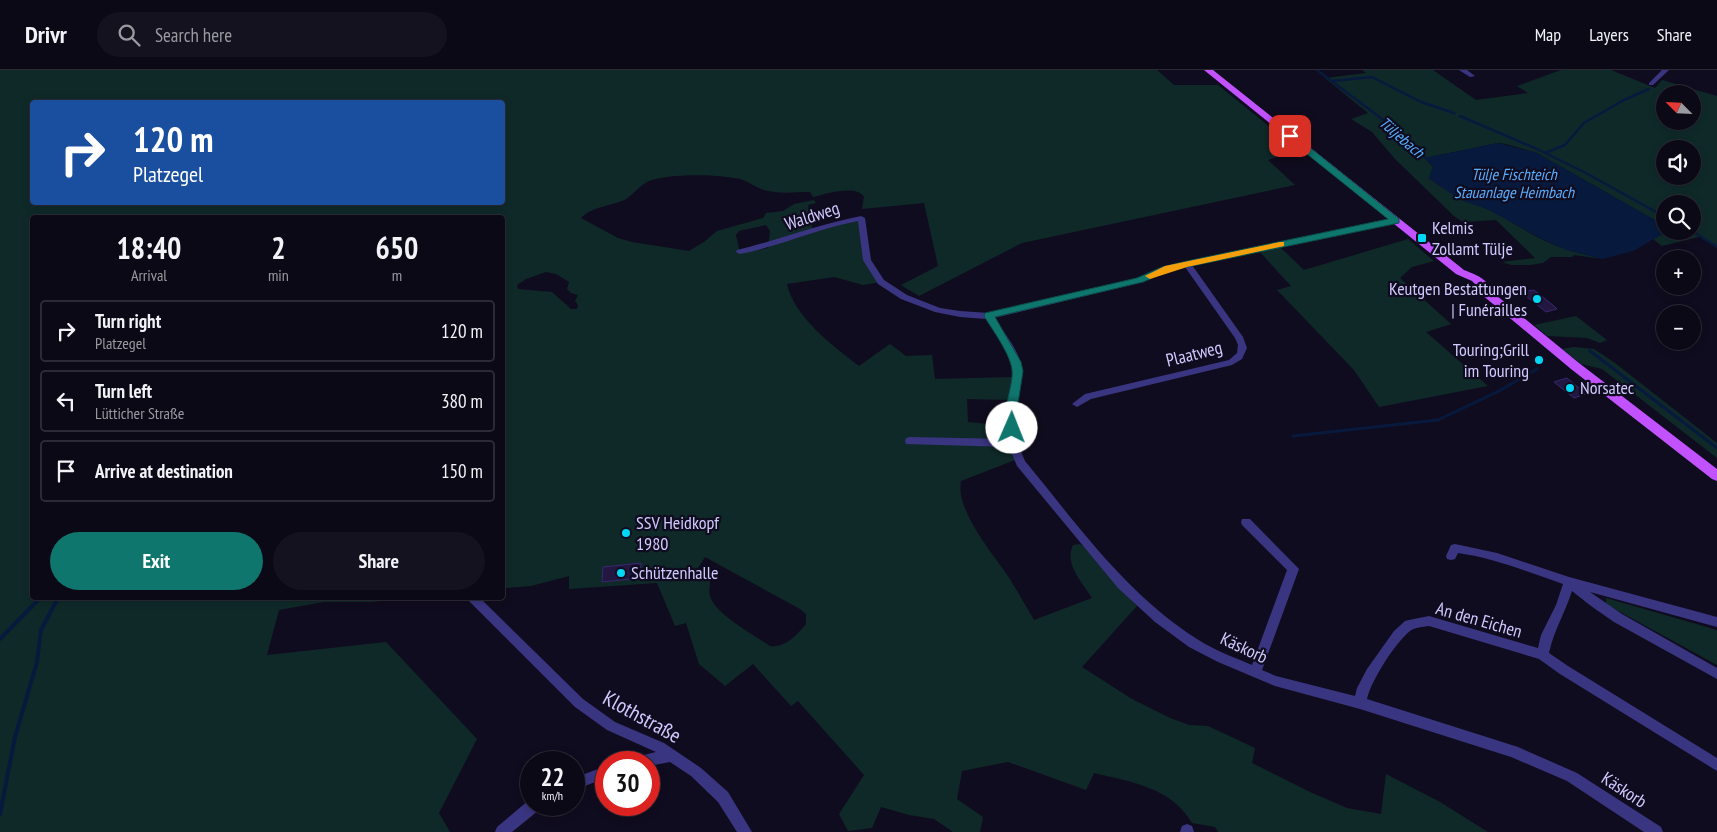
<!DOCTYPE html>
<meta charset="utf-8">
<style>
body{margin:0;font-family:"PT Sans Narrow",sans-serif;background:#151220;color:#f1f3f6;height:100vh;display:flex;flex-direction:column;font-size:19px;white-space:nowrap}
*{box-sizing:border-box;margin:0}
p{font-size:16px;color:#9a9aa1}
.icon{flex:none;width:28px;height:28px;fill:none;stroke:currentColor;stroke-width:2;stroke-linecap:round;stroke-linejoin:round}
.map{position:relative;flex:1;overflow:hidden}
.sheet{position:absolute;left:30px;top:145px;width:475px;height:385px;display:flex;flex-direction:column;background:#0c0917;border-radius:5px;box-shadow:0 2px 8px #0003,0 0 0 1px #2c2a36}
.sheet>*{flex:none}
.banner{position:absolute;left:30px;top:30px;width:475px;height:105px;border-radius:5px;box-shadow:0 2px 8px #0003,0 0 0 1px #2c2a36;background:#1a4fa0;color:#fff;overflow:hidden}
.needle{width:32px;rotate:294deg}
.controls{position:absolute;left:1656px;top:15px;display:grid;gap:10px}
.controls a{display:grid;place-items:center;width:45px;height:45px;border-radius:50%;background:#0c0917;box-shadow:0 2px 8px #0003,0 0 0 1px #2c2a36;font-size:25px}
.speed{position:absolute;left:520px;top:681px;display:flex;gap:10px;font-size:25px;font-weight:700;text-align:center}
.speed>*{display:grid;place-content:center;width:65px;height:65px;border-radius:50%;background:#0c0917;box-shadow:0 2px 8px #0003,0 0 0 1px #2c2a36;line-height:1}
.speed small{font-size:12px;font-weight:400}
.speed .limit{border:8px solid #d22;background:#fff;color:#111}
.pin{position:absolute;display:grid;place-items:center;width:42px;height:42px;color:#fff;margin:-21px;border-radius:10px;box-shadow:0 2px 8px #0006}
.me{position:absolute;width:55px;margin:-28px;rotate:1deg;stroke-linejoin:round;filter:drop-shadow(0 0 4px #0008)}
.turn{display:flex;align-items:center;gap:18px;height:105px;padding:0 20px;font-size:22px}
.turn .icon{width:65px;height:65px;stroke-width:2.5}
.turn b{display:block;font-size:35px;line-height:42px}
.eta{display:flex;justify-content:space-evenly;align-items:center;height:85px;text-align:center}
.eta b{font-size:30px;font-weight:600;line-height:35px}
.primary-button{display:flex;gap:10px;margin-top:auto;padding:10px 20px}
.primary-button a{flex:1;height:58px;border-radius:30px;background:#0f766e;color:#fff;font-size:20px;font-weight:600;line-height:58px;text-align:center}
.primary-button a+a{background:#151220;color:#f1f3f6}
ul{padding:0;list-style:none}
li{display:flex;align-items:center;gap:15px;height:62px;margin:0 10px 8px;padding:0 10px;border:2px solid #2c2a36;border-radius:5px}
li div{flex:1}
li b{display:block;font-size:19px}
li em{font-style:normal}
header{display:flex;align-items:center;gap:30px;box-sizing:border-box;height:70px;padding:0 25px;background:#0c0917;border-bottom:1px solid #2c2a36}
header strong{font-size:24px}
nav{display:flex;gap:28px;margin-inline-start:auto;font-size:18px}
.search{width:350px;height:45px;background:#151220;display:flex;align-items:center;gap:12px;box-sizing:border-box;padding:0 18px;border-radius:28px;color:#9a9aa1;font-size:19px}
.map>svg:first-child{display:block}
</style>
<header>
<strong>Drivr</strong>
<div class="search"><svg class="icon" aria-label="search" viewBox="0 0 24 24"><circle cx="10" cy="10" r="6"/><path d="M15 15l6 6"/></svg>Search here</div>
<nav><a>Map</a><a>Layers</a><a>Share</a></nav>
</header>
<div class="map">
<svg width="1717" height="762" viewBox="0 0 1717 762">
<rect width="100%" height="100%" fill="#100c1f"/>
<path fill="#0f2929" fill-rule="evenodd" d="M0,0H1157L1174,15H1218L1297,79L1268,90L1295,115L1022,173L919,226L901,215L938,196L924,133L862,139L864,127C857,114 825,124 813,127L810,122C796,122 781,124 768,121C758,119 751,113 743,110C723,104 666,103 647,112C639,116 634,124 626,129C611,137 594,135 581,148L618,168L632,172L689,181L704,172L717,161L763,148L766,143L783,141L794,134L814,130L816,133L808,135L813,162L861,148L867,190L881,212L863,215L834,207L787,214C794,247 833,276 859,296L890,274L906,286L932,285L935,309L1013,307L1009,330L967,329L968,352L1009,356L1015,390L961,411C955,439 992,483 1008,506C1017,520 1025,535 1034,550L1092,528C1082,512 1064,494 1073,475L1080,474L1086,478L1137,536L1082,597L1132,629L1170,648L1189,655L1208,656L1255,678L1252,693L1310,722L1347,738L1381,744L1386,704L1440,732L1488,762H1218L1215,757L1192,753C1171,717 1131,712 1094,703L1086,720L1008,692L962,701L957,729L983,747L980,762H953L934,749L909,745L881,737L872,758L848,761L839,744L864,705L798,631L791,636L753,594L725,616L699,594L686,553L675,556L657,513L569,519V506L531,516L503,518L502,148H32V528H412L371,532H324L279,540L267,585L386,572L477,669L439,743L450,762H0ZM32,32H502V132H32ZM766,155L770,161L768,178L740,183L736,165L739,161ZM546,202L556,204L569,212L567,219L571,223L578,225L575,231L578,235L577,239H571L552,222L518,219L517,215L526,209ZM705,487L800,539L806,544V554C797,565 785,578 770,576C754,565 715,544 710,526C708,520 711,514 710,507L698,498Z
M1362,0H1433L1476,30L1528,23L1517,16L1561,0H1611L1655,18L1662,10L1717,26V178L1699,167L1662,176L1653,169L1668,161H1692V134H1665V156L1537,83L1506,74L1498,73L1425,88L1433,97L1429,108C1449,124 1465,130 1487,139C1506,147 1523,160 1541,169C1561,179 1582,184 1603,189L1574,185L1572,187H1551L1543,193L1530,195H1511L1502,192L1535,188L1496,150L1463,152L1454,146L1395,89L1372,62L1351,49L1368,43L1325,8L1366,3ZM1665,24H1692V51H1665ZM1665,79H1692V106H1665Z
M1408,169L1434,191L1412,197L1400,208L1451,254L1426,262L1488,316L1379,337L1354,300L1277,220L1291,216L1257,179L1278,175L1304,200Z
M1576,246L1607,270L1600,273L1587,268L1547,266L1534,255Z
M1574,277L1594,279L1615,293L1717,373V388L1602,299L1581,294L1562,279Z
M1606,528L1717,560V595L1611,537L1606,533Z"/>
<path fill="#071a3d" d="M1498,73L1537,83L1665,156V161H1668L1633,181L1603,189L1567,180L1542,169L1487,139L1466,132L1450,123L1429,108L1433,96L1425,88Z"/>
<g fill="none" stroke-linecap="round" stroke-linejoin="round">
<path stroke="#071a3d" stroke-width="2.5" d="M1317,0L1390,55L1394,62L1428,90
M1332,11L1372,7L1421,32L1454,43
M1460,46L1537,79L1586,103L1665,147
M1545,83L1565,75L1584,53L1622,31L1649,19
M1692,161L1717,177"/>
<path stroke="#071a3d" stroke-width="3" d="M1590,281L1717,378
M1293,366L1438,350L1499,321L1537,299"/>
<path stroke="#071a3d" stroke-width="4" d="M0,569L40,528
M0,744L15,667L37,592L41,560L58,528"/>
</g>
<path fill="#211741" stroke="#38286e" d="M1534,220L1554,236L1557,239L1546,242L1521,222Z
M1567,308L1586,324L1574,328L1554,312Z
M641,493L640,508L602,512L603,497Z"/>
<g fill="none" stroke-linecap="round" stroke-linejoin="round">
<path fill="#3a3580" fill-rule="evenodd" d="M1459,0H1467L1475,6L1470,7Z
M1662,0H1669L1653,15H1649V13Z
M861,146L865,148L871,190L884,210L907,225L940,238L960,241L989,243L1137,208L1165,196L1399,149V153H1396L1192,195L1243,267L1247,278L1242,289L1232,295L1091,329L1077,337L1072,334L1085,324L1229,290L1237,283L1238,275L1235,268L1185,197L1168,201L1143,212L994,248C1004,263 1020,281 1022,299C1024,309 1019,320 1017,330C1013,350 1016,373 1025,391C1077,454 1126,524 1197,569C1214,580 1233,587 1252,595L1287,500L1242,455L1241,452L1242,449H1250L1299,499L1262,600L1276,606L1355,626L1357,618L1367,599L1394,561L1405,551L1409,550L1429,546L1538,578L1541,565L1556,535L1563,514C1528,502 1494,488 1458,483L1455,489L1451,490L1447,489L1446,486L1451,475L1455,474L1497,483L1569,507L1717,547V557L1590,522L1622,544L1717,598V609L1614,552L1591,536L1572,521C1565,543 1554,560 1549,583L1568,596L1717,688V701L1560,604L1539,589L1429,556C1423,557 1415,557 1410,561C1395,573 1371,611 1367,629L1518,677L1577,703L1661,757L1663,762H1644L1567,711L1511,687L1360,639L1275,616L1218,592L1189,577L1155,552L1118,518L1017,396L1009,377L906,374L905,371L906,368L910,367L1008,369L1006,339L1013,301L1006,280L986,249L960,247L935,242L901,229L878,214L863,190L858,151C817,159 780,176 740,184L736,182L737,180C779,170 819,154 861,146Z
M468,528H480L583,629L615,652L664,673L701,698L728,722L752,762H737L718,732L691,706L670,692L649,696V692H631L632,688L656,682L607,660L575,637L469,531Z
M606,696V708L574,720V708Z
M529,730H531V735H541L539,740L512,762H495L497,757Z
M1187,754L1192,756L1194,762H1180L1182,756Z"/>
<path fill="#c251ff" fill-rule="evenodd" d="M1204,0H1213L1464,200C1474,204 1489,209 1491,221L1579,293L1717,399V411L1712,409L1571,299L1481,224L1474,222L1473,220L1478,217L1472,211L1456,204Z"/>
</g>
<path fill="#0f766e" stroke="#0a4d48" d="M1287,64H1293L1399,149V153L1187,197L1169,201L1143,212L995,247L1021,292L1023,301L1017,340V358L1016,361H1008C999,342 1014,319 1012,300C1011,285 992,259 984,246L985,243L1137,208L1162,197L1187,191L1388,149L1287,68Z"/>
<path fill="#f59e0b" d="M1280,172H1284V176L1187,197L1150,209L1145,206L1165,196Z"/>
<g fill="#00d7f5" stroke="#100c1f" stroke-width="2">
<rect x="1417" y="163" width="10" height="10" rx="2.5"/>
<circle cx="1537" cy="229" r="5"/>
<circle cx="1539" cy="290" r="5"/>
<circle cx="1570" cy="318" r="5"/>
<circle cx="626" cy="463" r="5"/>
<circle cx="621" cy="503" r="5"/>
</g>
<g text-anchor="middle" stroke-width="4.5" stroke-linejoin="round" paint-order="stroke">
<g font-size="16" font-style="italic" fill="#58aeff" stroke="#100c1f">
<text transform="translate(1402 67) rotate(41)" y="6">Tüljebach</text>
<text x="1514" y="110">Tülje Fischteich<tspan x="1514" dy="18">Stauanlage Heimbach</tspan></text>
</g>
<g font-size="18" fill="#d1caff" stroke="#100c1f">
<text transform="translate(812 146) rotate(-18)" y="6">Waldweg</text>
<text transform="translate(1194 284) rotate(-14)" y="6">Plaatweg</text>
<text transform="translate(1479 550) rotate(16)" y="6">An den Eichen</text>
<text transform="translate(1244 578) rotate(25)" y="6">Käskorb</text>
<text transform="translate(1624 720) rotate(33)" y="6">Käskorb</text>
</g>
<g font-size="18" fill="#d1caff" stroke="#100c1f" text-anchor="start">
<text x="1432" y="164">Kelmis<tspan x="1432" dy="21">Zollamt Tülje</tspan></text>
<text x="1527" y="225" text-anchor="end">Keutgen Bestattungen<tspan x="1527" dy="21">| Funérailles</tspan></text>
<text x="1529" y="286" text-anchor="end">Touring;Grill<tspan x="1529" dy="21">im Touring</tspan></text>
<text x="1580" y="324">Norsatec</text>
<text x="636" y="459">SSV Heidkopf<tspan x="636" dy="21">1980</tspan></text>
<text x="631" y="509">Schützenhalle</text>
</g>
<g font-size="21" fill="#d1caff" stroke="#100c1f">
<text transform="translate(642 647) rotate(29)" y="7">Klothstraße</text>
</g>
</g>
</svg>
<div class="controls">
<a><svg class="needle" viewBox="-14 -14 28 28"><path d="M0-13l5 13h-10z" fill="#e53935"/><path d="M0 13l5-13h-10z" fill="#9a9aa1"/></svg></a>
<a><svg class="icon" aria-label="sound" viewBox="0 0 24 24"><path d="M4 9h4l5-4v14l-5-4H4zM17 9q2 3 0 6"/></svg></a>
<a><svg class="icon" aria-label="search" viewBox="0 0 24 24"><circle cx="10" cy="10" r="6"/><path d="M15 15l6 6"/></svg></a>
<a>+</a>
<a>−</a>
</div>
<div class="speed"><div>22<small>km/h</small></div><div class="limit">30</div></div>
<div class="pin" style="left:1290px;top:66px;background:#d93025"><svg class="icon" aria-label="arrive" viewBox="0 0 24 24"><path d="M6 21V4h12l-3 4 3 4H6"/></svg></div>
<svg class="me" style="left:1012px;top:358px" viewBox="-20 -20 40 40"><circle r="19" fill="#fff"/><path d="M0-13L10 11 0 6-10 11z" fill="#0f766e"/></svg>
<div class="banner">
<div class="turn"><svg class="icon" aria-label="right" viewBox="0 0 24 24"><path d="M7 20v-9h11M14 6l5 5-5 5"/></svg><div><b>120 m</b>Platzegel</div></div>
</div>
<section class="sheet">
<div class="eta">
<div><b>18:40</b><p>Arrival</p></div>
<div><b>2</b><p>min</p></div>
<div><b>650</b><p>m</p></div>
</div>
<ul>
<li><svg class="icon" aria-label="right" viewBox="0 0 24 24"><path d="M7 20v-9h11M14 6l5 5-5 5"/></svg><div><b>Turn right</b><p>Platzegel</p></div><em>120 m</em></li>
<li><svg class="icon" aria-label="left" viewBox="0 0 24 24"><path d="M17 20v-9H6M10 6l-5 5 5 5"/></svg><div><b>Turn left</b><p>Lütticher Straße</p></div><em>380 m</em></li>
<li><svg class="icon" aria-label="arrive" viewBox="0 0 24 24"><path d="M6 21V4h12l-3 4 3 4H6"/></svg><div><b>Arrive at destination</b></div><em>150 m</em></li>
</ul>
<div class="primary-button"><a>Exit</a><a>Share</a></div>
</section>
</div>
